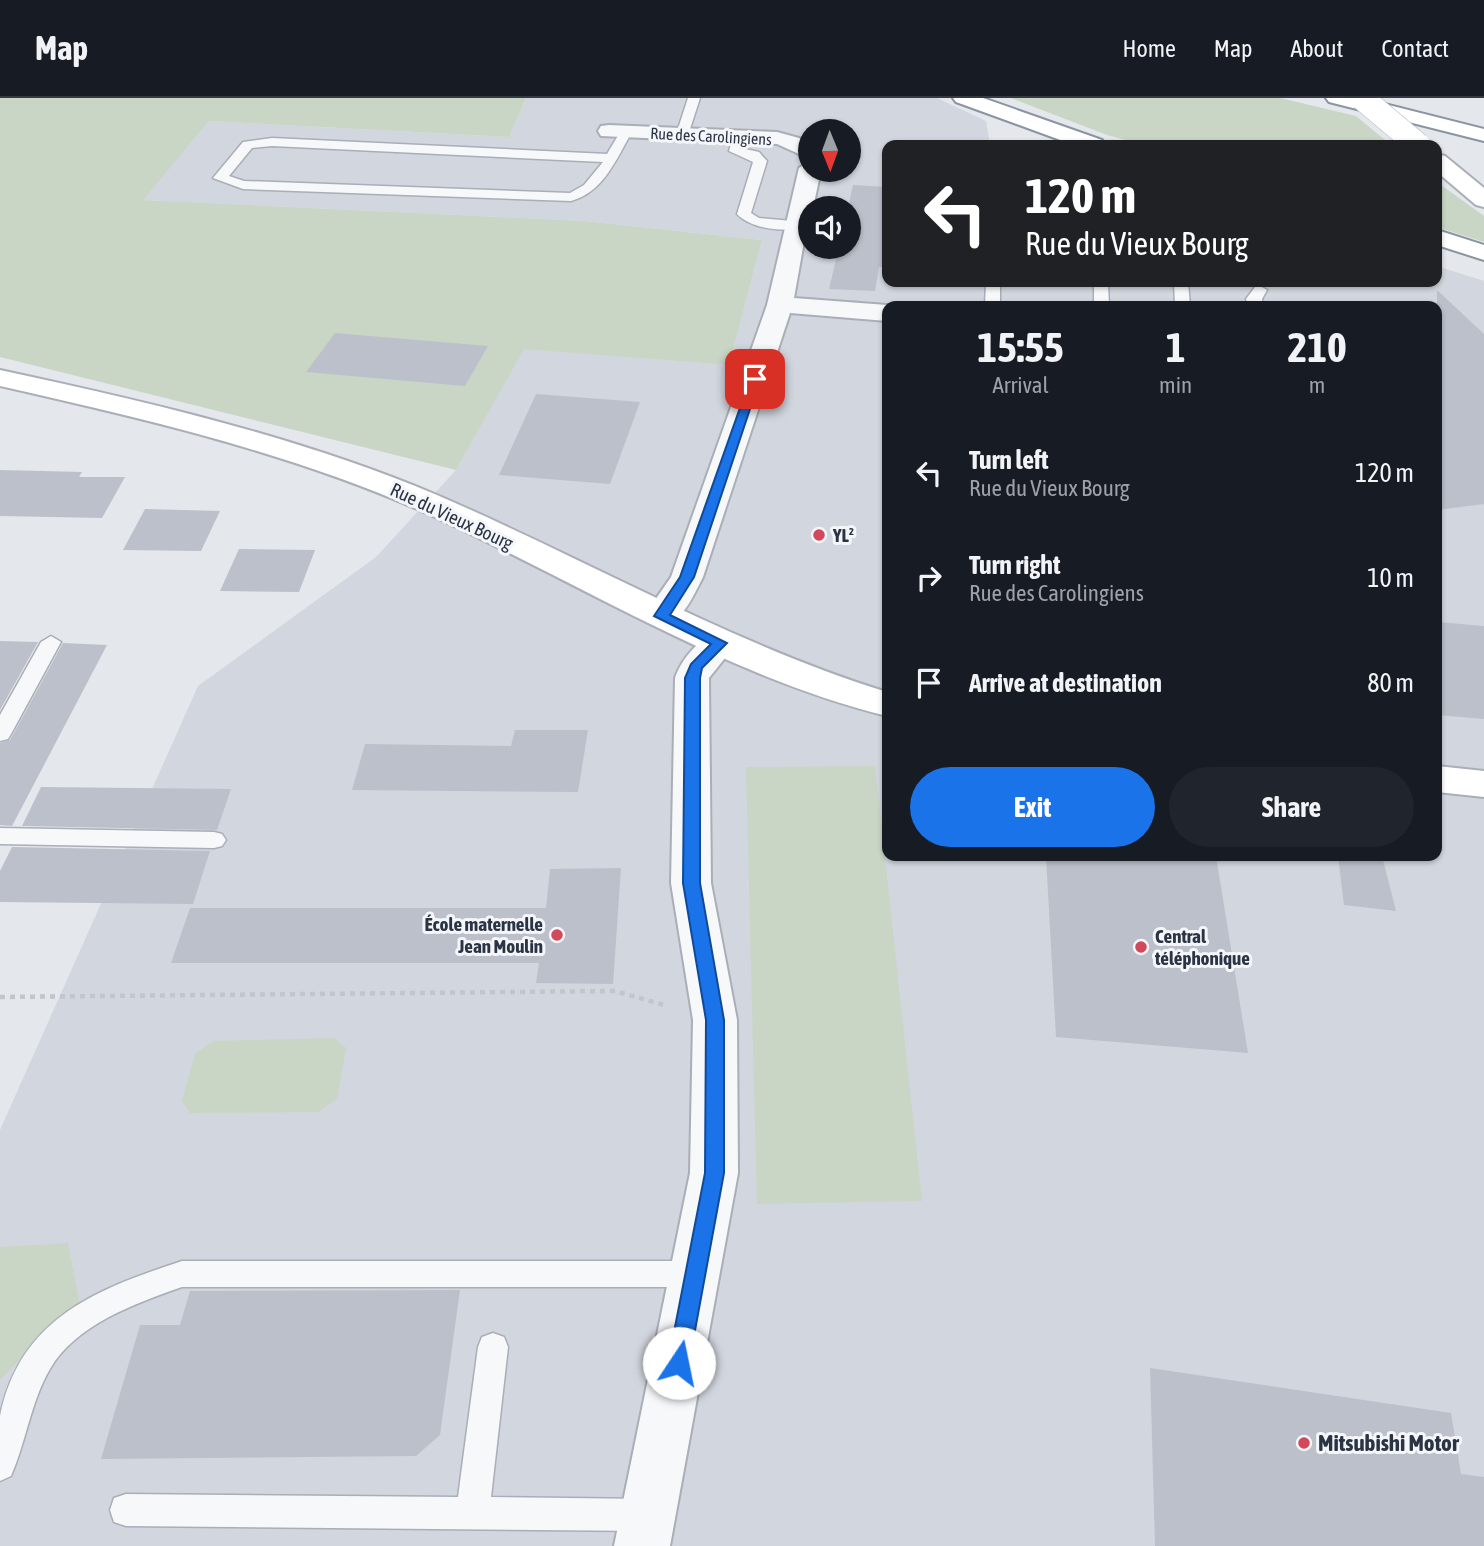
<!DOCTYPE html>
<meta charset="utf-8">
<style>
body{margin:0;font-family:"Asap Condensed",sans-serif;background:#20242c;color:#f1f3f6;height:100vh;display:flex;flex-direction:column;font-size:26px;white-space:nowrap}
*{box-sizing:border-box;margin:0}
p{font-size:23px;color:#9ea1a6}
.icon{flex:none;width:38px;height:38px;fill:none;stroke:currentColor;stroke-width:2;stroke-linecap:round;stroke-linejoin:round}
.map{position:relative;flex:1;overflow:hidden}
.sheet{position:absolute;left:882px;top:203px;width:560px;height:560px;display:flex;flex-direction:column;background:#171b24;border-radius:14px;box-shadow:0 2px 5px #0004}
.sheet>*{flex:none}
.guide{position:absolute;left:882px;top:42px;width:560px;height:147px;border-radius:14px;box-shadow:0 2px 5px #0004;background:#202124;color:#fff;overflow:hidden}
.needle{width:46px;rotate:179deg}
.tools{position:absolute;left:798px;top:21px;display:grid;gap:14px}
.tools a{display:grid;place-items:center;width:63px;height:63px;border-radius:50%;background:#171b24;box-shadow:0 2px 5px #0004;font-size:35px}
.pin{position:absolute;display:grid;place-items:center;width:60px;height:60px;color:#fff;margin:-30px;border-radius:14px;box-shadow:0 4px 10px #0006}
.me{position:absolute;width:77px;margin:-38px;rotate:11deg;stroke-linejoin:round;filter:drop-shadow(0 0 5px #0008)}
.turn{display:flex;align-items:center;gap:24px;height:147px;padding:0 28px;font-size:32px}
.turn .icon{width:91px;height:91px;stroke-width:2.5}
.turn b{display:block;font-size:49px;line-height:60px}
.eta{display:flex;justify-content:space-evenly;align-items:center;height:119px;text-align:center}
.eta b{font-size:42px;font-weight:700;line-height:49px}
.cta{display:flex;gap:14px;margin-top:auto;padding:14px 28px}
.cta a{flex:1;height:80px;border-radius:42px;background:#1a73e8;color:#fff;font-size:28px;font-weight:700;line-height:80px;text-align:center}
.cta a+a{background:#20242c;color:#f1f3f6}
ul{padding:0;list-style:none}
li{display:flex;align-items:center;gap:21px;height:105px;padding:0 28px}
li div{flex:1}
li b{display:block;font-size:26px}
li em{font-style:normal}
header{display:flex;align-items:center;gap:42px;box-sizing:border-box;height:98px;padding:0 35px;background:#171b24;border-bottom:2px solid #363941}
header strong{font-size:33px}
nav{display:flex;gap:38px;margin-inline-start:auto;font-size:24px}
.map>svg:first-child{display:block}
</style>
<header>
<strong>Map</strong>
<nav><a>Home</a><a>Map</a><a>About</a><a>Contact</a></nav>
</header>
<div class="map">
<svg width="1484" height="1448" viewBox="0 0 1484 1448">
<rect width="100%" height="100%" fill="#e4e7ec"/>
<path fill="#d2d6de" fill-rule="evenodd" d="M526,0H937L986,23L990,47H1054H887V184H1437V168L1484,183V1448H0V1032L198,588L376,459L456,372L524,250L729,267L762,142L585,123L142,102L209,23L509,39ZM810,33H849V72H810ZM810,110H849V149H810ZM887,208H1437V758H887Z"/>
<path fill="#c9d6c5" d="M0,0H526L509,39L209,23L143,102L585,123L762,142L729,267L524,251L456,372L0,259Z
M1011,0H1280L1356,18L1391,47H1144L1107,37Z
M1437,84L1484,118V144L1437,129Z
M875,668L922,1103L757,1106L746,669Z
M334,940L346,950L337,1001L318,1014L190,1015L182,1003L195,956L213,943Z
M68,1145L79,1203L0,1282V1149Z"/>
<path fill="#bbc0ca" d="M853,87L887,89V169H879L875,193L829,191L839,149H849L848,110Z
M1437,192L1484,236V406L1437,412Z
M335,235L488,248L465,288L306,274Z
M536,296L640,304L610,386L499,377Z
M0,372L82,374L79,379H125L102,420L0,418Z
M145,411L220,413L201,453L123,452Z
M239,451L315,452L299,494L220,493Z
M1437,524L1484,528V621L1437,617Z
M0,543L38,544L0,612Z
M63,545L107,547L12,728L0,727V645L10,642Z
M515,632H588L578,694L352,692L365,646L511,648Z
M41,689L231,691L217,732L22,728Z
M12,749L210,753L193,806L0,804V773Z
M1046,758H1216L1248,955L1056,939Z
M1338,758H1382L1396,813L1344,807Z
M621,770L613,886L536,885L539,865H171L190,810H546L550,771Z
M460,1192L440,1337L416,1358L101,1361L140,1227H180L190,1193Z
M1150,1270L1451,1315L1461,1376L1484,1379V1448H1155Z"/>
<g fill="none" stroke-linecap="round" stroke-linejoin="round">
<defs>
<path id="lane" d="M688,0H700L688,37L682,41L676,37Z
M622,31L632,34C616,61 604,94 571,103L243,91L213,80L243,44L272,40L607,56ZM272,48L603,64L584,87L570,95L244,83L229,78L252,50Z
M734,36L745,39L741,50L759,54L767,63L751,115L759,120L803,124V130C783,134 751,131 737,116L753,64L729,53Z
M986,184H1000V208L985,207Z
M1094,184H1108L1109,208H1094Z
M1174,184H1188L1190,208H1175Z
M1260,188L1267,192L1262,201L1263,208H1248L1246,201L1255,189Z
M51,538L61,544L11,636L8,641L0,643V617L41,544Z
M0,730L214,734L222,736L226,742L222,748L214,750L0,746Z
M182,1163H696L706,1167L711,1176L706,1185L696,1189H182C136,1205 75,1227 50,1271C31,1303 26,1344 11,1378L0,1383C0,1363 0,1338 0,1318C20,1220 97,1191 182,1163Z
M493,1235L504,1239L508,1249L491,1399L648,1401L660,1405L664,1417L660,1429L648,1433L126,1428L114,1424L110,1412L114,1400L126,1396L458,1399L478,1249L482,1239Z"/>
<path id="street" d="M609,27L777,34L810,43V61L777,46L601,38L598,33L601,28Z
M810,63V72H821L813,110H810L794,200L887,207L891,208H887V223L790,215L703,479C691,502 680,533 649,525L644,518L671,479L767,207L799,70Z
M720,534L732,537L737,545L709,580L711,785L737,922L738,1075L670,1448H614L690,1075L693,922L671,785L675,580C682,560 699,540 720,534Z"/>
<path id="secondary" d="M1437,56L1445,58L1484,90V109L1476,107L1437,74Z
M0,272C148,304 297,338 437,397C588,462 730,545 887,594V618C721,577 572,480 417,411C284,353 141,320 0,288Z
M1437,668L1484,673V699L1437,694Z"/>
<path id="highway" d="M953,0H983L1102,42L1105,47H1074L956,4Z
M1326,0H1361L1484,31V43L1329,4Z
M1437,132L1484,147V162L1437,147Z"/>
</defs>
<use href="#lane" stroke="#a9aeb7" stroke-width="3"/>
<use href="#street" stroke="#a9aeb7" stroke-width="4"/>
<use href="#secondary" stroke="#a9aeb7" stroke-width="4"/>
<use href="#highway" stroke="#8b94a3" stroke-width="4"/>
<path stroke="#c2c5cb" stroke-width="4.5" stroke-dasharray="5 5" stroke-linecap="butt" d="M0,899L615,893L664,907"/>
<use href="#lane" fill="#f7f8fa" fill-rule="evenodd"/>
<use href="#street" fill="#f7f8fa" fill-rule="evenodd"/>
<use href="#secondary" fill="#fff" fill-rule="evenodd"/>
<use href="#highway" fill="#fff" fill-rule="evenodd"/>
<defs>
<path id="secondary-bridge" d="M1362,0L1418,47"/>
</defs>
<use href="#secondary-bridge" stroke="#a9aeb7" stroke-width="25" stroke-linecap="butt"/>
<use href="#secondary-bridge" stroke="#fff" stroke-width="24"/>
</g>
<path fill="#1a73e8" stroke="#114b97" stroke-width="2" d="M751,279L760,281L694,479L670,517L727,545L702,570L700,580V785L724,922V1075L689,1265L686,1273L679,1276L671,1273L668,1265L705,1075L706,922L683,785L685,580L691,566L711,546L654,518L680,479Z"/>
<g fill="#d1495b" stroke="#f4f6f9" stroke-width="2.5">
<circle cx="819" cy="437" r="7"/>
<circle cx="557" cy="837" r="7"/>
<circle cx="1141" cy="849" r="7"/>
<circle cx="1304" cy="1345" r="7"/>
</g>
<g text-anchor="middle" stroke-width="6" stroke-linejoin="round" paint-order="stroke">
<g font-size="16" fill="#2b3445" stroke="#f4f6f9">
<text transform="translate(711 38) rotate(3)" y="6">Rue des Carolingiens</text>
</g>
<g font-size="19" fill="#2b3445" stroke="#f4f6f9">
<text transform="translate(452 418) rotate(25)" y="7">Rue du Vieux Bourg</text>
</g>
<g font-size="19" font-weight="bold" fill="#2b3445" stroke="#f4f6f9" text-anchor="start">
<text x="833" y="444">YL²</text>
<text x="543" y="833" text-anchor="end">École maternelle<tspan x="543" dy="22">Jean Moulin</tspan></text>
<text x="1155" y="845">Central<tspan x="1155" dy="22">téléphonique</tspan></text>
</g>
<g font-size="23" font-weight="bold" fill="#2b3445" stroke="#f4f6f9" text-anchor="start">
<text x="1318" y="1353">Mitsubishi Motor</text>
</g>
</g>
</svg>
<div class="tools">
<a><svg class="needle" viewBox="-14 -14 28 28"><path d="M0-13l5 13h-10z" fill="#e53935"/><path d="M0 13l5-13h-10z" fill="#9ea1a6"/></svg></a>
<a><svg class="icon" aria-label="sound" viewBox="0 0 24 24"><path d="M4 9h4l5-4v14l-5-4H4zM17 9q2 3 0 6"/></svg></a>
</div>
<div class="pin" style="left:755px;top:281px;background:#d93025"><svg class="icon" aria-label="arrive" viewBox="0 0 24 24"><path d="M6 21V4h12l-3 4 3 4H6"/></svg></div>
<svg class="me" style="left:679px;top:1265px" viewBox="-20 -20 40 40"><circle r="19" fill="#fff"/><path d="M0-13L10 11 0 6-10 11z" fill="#1a73e8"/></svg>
<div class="guide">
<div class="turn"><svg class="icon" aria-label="left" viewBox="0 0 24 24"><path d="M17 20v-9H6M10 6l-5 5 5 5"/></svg><div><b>120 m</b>Rue du Vieux Bourg</div></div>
</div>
<section class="sheet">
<div class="eta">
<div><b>15:55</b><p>Arrival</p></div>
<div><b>1</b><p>min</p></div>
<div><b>210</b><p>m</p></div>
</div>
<ul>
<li><svg class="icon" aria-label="left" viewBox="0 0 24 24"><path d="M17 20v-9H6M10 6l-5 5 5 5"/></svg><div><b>Turn left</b><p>Rue du Vieux Bourg</p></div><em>120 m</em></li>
<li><svg class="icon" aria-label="right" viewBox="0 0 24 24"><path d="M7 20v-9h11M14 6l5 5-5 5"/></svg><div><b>Turn right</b><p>Rue des Carolingiens</p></div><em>10 m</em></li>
<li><svg class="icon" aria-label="arrive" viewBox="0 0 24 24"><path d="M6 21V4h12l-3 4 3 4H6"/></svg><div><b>Arrive at destination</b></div><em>80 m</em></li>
</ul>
<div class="cta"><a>Exit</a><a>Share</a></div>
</section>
</div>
